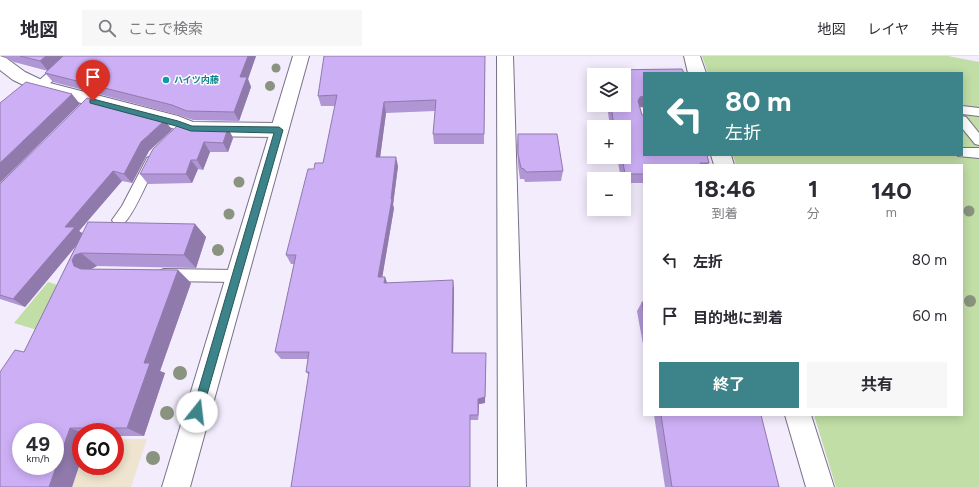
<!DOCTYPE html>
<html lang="ja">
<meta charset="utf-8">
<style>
body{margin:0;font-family:Figtree,"Noto Sans JP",sans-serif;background:#f7f7f7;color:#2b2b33;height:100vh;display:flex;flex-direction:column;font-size:15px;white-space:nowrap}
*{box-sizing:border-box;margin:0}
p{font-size:13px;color:#7c7c81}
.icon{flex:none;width:22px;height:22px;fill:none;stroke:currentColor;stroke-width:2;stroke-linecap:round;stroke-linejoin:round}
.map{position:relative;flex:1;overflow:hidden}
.sheet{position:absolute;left:643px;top:108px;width:320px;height:252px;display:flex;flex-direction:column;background:#fff;border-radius:0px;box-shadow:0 2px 10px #0003}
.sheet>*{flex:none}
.guide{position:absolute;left:643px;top:16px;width:320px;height:84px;border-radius:0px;box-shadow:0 2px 10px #0003;background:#3c8489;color:#fff;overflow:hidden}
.fabs{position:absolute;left:587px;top:12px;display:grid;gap:8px}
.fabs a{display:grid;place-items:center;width:44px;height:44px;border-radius:0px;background:#fff;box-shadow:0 2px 10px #0003;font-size:20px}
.speed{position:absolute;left:12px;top:367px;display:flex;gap:8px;font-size:20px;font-weight:700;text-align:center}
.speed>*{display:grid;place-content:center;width:52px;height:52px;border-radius:50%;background:#fff;box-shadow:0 2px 10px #0003;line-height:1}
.speed small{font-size:10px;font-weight:400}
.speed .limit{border:6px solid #d22;background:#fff;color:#111}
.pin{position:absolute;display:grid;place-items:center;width:34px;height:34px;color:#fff;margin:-41px -17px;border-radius:50% 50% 50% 0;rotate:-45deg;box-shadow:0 0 4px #0007}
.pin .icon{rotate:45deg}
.me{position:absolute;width:44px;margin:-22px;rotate:16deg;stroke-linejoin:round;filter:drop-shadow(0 0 3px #0008)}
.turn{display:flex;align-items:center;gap:14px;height:84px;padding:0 16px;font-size:18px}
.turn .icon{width:52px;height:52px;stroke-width:2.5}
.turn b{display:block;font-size:28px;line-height:34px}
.eta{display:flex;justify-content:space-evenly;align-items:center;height:68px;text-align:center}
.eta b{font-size:24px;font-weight:700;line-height:28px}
.action{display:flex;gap:8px;margin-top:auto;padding:8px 16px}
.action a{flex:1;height:46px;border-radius:0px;background:#3c8489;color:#fff;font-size:16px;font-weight:700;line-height:46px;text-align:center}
.action a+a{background:#f7f7f7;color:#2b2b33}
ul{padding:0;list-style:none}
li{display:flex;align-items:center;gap:12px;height:56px;padding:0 16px}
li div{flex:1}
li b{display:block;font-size:15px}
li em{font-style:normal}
header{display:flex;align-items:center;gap:24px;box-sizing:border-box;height:56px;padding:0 20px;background:#fff;border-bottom:1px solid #e1e1e2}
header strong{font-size:19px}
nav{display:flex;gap:22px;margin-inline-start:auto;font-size:14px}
.search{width:280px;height:36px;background:#f7f7f7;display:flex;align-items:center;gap:10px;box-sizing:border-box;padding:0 14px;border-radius:0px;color:#7c7c81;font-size:15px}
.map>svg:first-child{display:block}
</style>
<header>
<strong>地図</strong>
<div class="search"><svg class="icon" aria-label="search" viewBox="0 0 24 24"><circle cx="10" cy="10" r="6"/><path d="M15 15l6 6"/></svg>ここで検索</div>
<nav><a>地図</a><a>レイヤ</a><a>共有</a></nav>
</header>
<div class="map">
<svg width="979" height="431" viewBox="0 0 979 431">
<rect width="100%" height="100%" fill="#f2ecfc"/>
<path fill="#eee4cf" d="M115,383H147L131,431H0V384L21,410H55L81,384V410H115Z"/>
<path fill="#c1dea6" d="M702,0H948L979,6V431H836L814,359H962V109H736L733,99H962V17H708Z
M48,226L74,234L44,276L14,267Z"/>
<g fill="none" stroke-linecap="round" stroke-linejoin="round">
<defs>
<path id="service" d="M67,0H79L44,33H36L34,30L36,27Z
M962,50L979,52V60L962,58Z
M642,51L644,52V69L640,68L636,55L638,52Z
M962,60L966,61L979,77V89L975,88L962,72Z
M962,92H979V102L958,100L957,99H962Z
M151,100L155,102L157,105C151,118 133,161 123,168C120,170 117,169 114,168L112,164L122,150L147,102Z
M164,213L236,214L241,216L243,220L241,224L236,226L164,225L159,223L157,219L159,215Z"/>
<path id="minor" d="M0,0L6,2L25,16L46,26L178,60L193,66L279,67L286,69L288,74L286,79L279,81L191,80L172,72L34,34L13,24L0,14Z
M497,0H513L526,431H498Z
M684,0H700L706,17H688Z
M711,99H731L734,109H714Z
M785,359H811L834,431H806Z"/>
<path id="primary" d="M293,0H309L190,431H162Z"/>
</defs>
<use href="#service" stroke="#797087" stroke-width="2"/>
<use href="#minor" stroke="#797087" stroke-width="2"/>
<use href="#primary" stroke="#797087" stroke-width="2"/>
<use href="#service" fill="#fff" fill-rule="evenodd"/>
<use href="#minor" fill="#fff" fill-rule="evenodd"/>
<use href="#primary" fill="#fff" fill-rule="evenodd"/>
</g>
<g fill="#89937f">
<circle cx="276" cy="12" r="4.5"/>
<circle cx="270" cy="30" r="5"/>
<circle cx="239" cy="126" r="5.5"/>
<circle cx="969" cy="155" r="5.5"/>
<circle cx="229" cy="158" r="5.5"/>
<circle cx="218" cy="194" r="6"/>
<circle cx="970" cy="245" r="6"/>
<circle cx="180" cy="317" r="7"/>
<circle cx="167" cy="357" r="7"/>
<circle cx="153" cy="402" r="7"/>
</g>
<path fill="#b096d4" d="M3,0H256L248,23L251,31L239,65L193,64L178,59L53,26L45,17L48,15L14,6Z
M485,0L484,88H434L433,78L435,55L386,57L380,101L398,110L393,149L394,152L382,221L387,227L454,232L453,297L485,347L479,348L478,364H470V431H291L309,319L306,316L308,303H281L275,296L294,208H291L286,199L314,113L323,107L335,50H321L318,40Z
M605,14L644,17V51L643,50L639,51L642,59L709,107L708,109H644V127H624V123H621L617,101H624V71H610L607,49H624V19H604Z
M185,72H228L233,82L228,96H210L203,114L198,113L192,127L148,128L140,118Z
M172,74L149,95L132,127L122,125L79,175L82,177L195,168L206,181L196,212L97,210L91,213L178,214L191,227L160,315L165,317L144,380H115V376H81V404L72,431H0L24,296L76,190L25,251L0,243V128Z
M518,78L563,115L561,125L525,126L524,123H520L518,109L517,89Z
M642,246H644V294L637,255Z
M654,359H761L779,431H665Z"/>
<path fill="#907aac" d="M46,0H65L48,15L40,5Z
M248,0H256L248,23L251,31L239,65L234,56L240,21Z
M72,38L80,48L0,127V107Z
M644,40V45L643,50L637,51L638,45L640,41Z
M384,46L386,57L379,110L376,101Z
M165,64L172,74L149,95L132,127L124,118L141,86Z
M228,72L233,82L228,96L223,87Z
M204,86L210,96L203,114L197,104Z
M396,101L398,110L393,149L394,152L381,229L378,221L391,143Z
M191,104L198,113L192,127L186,118Z
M113,115L122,125L79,175L85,179L25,251L13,243L65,171Z
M195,168L206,181L196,212L184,199Z
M81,197L97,210L91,213L89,217L74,210L72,204L75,199Z
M178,214L191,227L160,315L165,317L144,380L127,372L144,307Z
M385,221L388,229L384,227Z
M453,224L454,232L453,303L452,297Z
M486,304L485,347L479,348L478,364V343Z
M70,372L81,376V404L72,431H49Z"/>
<path fill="#cdaff6" stroke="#907aac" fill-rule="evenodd" d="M20,0H46L40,5Z
M63,0H248L240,21H247L234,56L187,55L172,49L45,17Z
M324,0H485L484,78H433L436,44L384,46L376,101H396L391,143H392L378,221H385L384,227L453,224L452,297H486L485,341L478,343V359H470V431H291L309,316H306L309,296H275L296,199H286L308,113H314L315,107H323L337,39L318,40Z
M682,13L684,17H644V40L640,41L638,45L642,59H644V99H707L709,107H700L701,109H644V118H625L622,101H624V71H614L611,49H624V19H606L605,14Z
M26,26L72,38L0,107V47Z
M87,42L165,64L141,86L124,118L113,115L65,171H75L13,243L0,239V128Z
M178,69L185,72H228L223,87L204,86L197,104H191L186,118H140L153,93Z
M518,78H557L563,115L526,116L524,113L521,112L518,98Z
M88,166L195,168L184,199L81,197L75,199L72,204L74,210L81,213L178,214L144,307H150L127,372H70L49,431H0V316L15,294L24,296ZM21,376H55V410H21Z
M642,246H644V259Z
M661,359H761L779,431H672Z"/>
<path fill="#3c8489" stroke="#275659" d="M93,43L178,65L192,70L279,71L283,74L202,356L201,359L197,361L193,359L192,356L274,77L191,75L176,70L90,47V44Z"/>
<circle fill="#0f9aa8" stroke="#fcfcfc" stroke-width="1.5" cx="166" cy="24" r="4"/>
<g text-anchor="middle" stroke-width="3" stroke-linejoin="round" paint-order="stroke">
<g font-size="9" font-weight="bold" fill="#0d838f" stroke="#fcfcfc" text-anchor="start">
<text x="174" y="27">ハイツ内藤</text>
</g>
</g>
</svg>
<div class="fabs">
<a><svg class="icon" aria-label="layers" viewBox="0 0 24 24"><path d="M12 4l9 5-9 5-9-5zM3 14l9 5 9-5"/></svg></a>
<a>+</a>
<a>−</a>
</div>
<div class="speed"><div>49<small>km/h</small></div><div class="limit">60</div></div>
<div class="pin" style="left:93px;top:45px;background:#d93025"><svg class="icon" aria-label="arrive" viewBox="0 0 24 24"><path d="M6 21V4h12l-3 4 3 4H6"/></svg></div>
<svg class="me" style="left:197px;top:356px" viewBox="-20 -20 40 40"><circle r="19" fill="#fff"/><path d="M0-13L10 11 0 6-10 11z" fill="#3c8489"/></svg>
<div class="guide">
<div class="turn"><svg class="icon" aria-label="left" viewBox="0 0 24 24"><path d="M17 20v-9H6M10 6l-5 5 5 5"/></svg><div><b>80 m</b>左折</div></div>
</div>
<section class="sheet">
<div class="eta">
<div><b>18:46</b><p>到着</p></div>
<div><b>1</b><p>分</p></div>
<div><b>140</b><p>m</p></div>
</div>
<ul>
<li><svg class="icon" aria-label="left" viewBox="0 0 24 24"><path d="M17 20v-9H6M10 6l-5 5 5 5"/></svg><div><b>左折</b></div><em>80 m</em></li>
<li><svg class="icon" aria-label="arrive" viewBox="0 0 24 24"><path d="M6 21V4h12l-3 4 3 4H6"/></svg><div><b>目的地に到着</b></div><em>60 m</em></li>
</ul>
<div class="action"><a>終了</a><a>共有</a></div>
</section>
</div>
